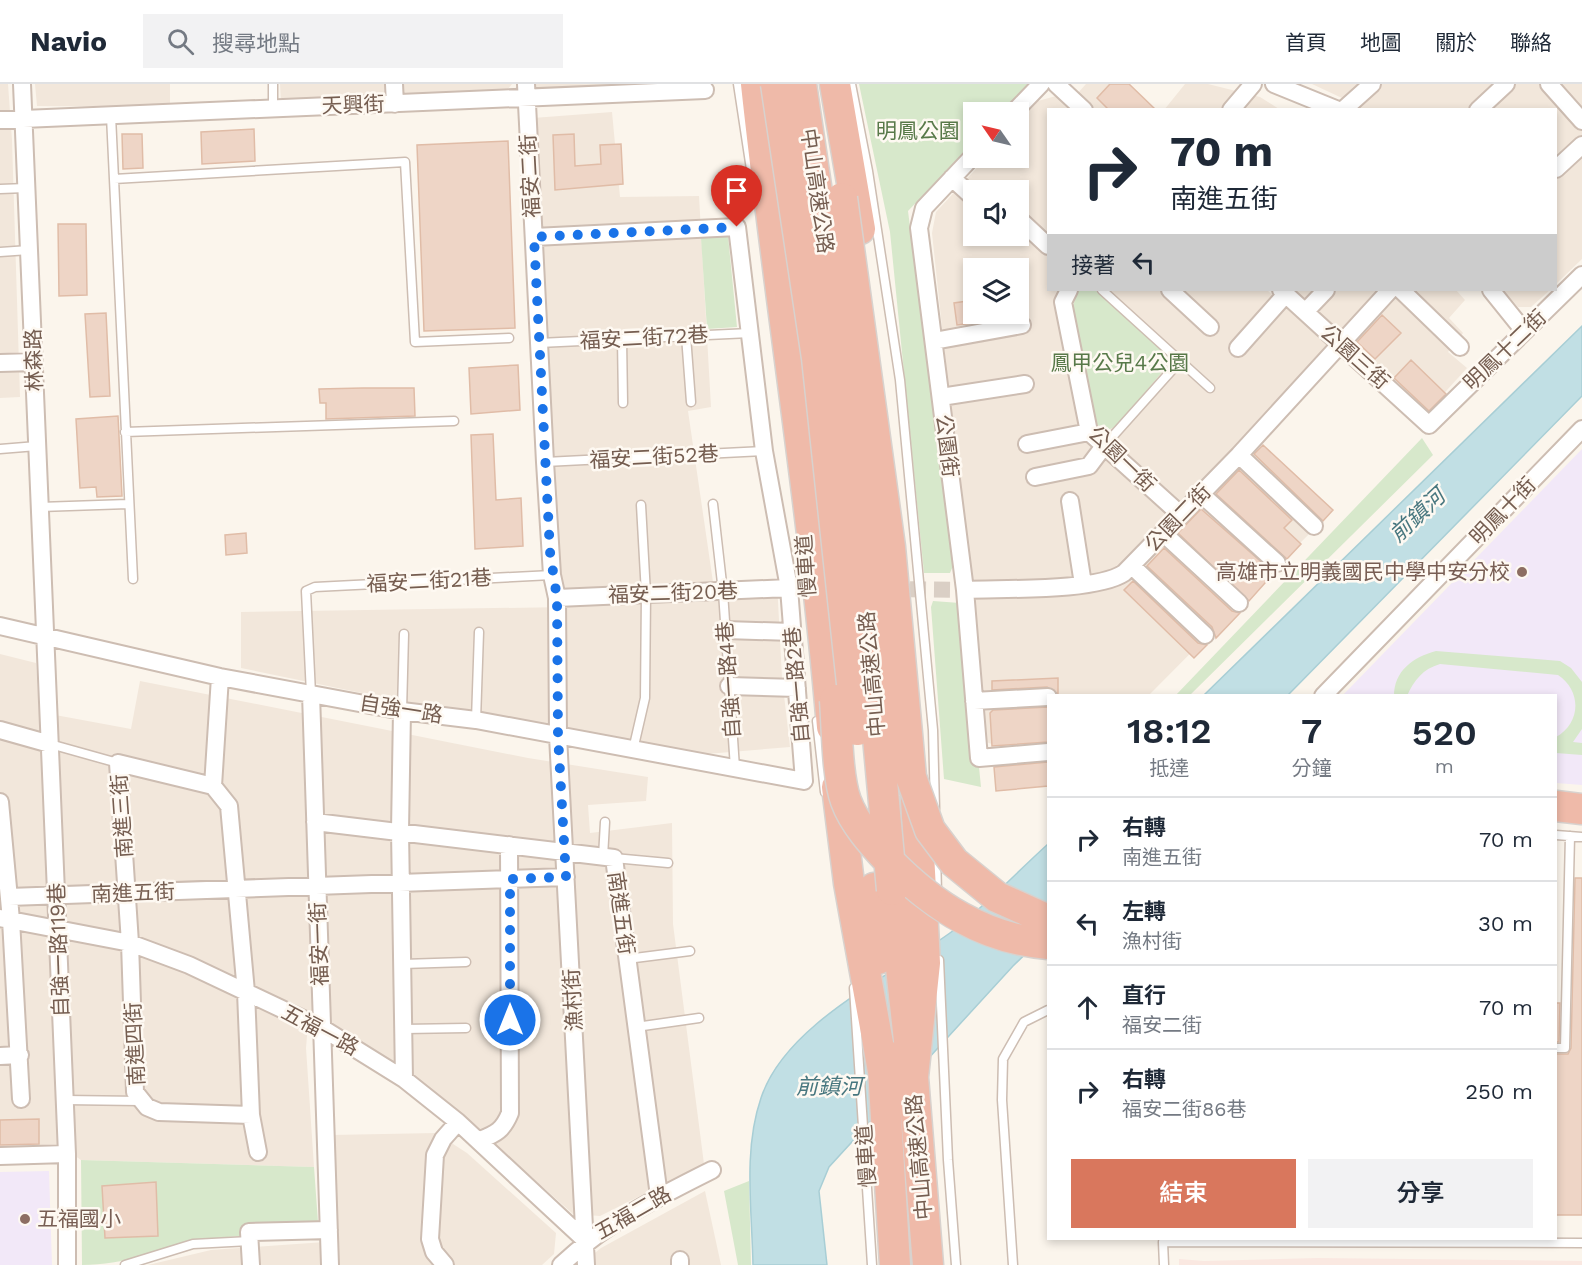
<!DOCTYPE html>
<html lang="zh-TW">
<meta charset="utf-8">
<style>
body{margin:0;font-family:"Work Sans","Noto Sans TC",sans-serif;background:#f2f2f3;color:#1f2937;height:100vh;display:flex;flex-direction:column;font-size:22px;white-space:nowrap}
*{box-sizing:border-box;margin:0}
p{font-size:20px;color:#747a83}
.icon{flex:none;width:33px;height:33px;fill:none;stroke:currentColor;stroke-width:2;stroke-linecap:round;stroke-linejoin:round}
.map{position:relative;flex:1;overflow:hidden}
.drawer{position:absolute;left:1047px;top:610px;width:510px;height:546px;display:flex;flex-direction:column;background:#fff;border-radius:0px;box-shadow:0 3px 9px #0003}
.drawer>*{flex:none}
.top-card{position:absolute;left:1047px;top:24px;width:510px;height:183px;border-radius:0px;box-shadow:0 3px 9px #0003;background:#fff;color:#1f2937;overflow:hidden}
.needle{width:39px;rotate:304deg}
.buttons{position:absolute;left:963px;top:18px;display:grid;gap:12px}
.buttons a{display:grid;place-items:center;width:66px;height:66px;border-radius:0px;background:#fff;box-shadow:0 3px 9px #0003;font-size:30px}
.pin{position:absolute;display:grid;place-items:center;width:51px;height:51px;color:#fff;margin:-62px -26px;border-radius:50% 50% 50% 0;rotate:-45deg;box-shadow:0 0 6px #0007}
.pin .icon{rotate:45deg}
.me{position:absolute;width:66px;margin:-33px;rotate:0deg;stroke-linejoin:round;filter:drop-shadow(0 0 4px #0008)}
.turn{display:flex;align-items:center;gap:21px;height:126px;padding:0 24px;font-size:27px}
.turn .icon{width:78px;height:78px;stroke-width:2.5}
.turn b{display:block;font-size:42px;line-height:51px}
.then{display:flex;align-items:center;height:57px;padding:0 24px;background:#0003;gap:12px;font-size:22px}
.eta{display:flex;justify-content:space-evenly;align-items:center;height:102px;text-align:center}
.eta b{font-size:36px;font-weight:600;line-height:42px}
.cta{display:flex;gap:12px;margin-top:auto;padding:12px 24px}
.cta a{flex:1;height:69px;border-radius:0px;background:#d9775d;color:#fff;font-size:24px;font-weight:600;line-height:69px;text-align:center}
.cta a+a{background:#f2f2f3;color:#1f2937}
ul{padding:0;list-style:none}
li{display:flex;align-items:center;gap:18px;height:84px;padding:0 24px;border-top:2px solid #e0e1e3}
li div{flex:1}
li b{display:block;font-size:22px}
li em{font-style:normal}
header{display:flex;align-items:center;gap:36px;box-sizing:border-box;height:84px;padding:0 30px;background:#fff;border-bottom:2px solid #e0e1e3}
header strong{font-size:28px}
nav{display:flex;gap:33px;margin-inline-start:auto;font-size:21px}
.search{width:420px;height:54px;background:#f2f2f3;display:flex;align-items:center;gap:15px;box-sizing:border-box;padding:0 21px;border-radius:0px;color:#747a83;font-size:22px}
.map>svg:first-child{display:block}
</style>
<header>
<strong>Navio</strong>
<div class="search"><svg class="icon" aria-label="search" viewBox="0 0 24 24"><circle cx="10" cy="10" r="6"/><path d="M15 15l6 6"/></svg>搜尋地點</div>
<nav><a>首頁</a><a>地圖</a><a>關於</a><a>聯絡</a></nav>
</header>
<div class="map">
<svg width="1582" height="1181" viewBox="0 0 1582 1181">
<rect width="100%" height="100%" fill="#fbf5ec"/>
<path fill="#f2e7db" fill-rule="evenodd" d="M0,0H8L12,56L20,313L0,314Z
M35,0H170V23L37,22Z
M280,0H512L508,5L281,18Z
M535,0H646V3L535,7Z
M1086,0H1117L1145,25H1095L1077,10Z
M1185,0H1208L1260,13L1279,25L1164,26Z
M1312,0H1582V175L1556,200V26L1351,25L1342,14Z
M1056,12L1071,25L1048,26V206H1267L1336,269L1251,361L1325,434L1148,612H1048V659L998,662L986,658L932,149L936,128L986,74H1018L1019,38L1038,17ZM974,106H1018V152H974ZM974,184H1018V230H974Z
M612,28L620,113L699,112L711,323L688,327L713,498H777L782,594L790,663L706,670L381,613L241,584V528L567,523L558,468L533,34Z
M1294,206H1456L1465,216L1449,234L1463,249L1448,268L1467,284L1428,327Z
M1503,206H1550L1531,223H1518Z
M0,570L36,579L39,628L131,645L140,597L528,674L648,693L646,717L588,721L590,749L672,739L673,840L704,1080L600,1132L573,1130L460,1029L385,972L309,927L306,964L314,1083L81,1076L59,1061L0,1063Z
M436,1049L467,1069L556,1149L554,1170L542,1181H148L211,1166L339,1157L331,1051Z
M705,1107L721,1181H580L601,1164Z"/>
<path fill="#fae8e1" d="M1317,1174L1582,1177V1181H1179V1175L1204,1177Z"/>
<path fill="#f2e8f8" d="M1582,365V701L1556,699V612H1342Z
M49,1087L52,1181H0V1088Z"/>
<path fill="#d7e8cb" d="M859,0H1030L1003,28H974L973,59L908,127L953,482L950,489H924L890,148Z
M728,152L737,243L707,245L701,154Z
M1078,206H1095L1167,271V282L1117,342L1105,347L1092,336L1073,222Z
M1422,354L1433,371L1189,612H1175Z
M933,517L960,519L963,524L981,703L944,695L931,523Z
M1436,567L1560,577L1571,584L1582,598V645L1573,658L1582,659V671L1556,669V653C1581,639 1582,607 1558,591L1440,580C1423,585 1414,596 1407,612H1394C1394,587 1413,573 1436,567Z
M81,1076L314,1083L319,1152C279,1152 238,1149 199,1157C158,1166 125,1181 82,1181Z
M749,1097L751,1181H738L724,1107Z"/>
<path fill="#c1dfe4" stroke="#a8ced5" stroke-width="1.5" d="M1582,242V312L1287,612H1203Z
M1048,760V848L1013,882L829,1083L819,1107L827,1181H753C752,1126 743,1066 761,1014C786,938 894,891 954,846C987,820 1017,788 1048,760Z"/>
<path fill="#eed5c6" stroke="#e0bca7" stroke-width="1.5" d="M1110,0H1129L1156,26H1109L1097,14Z
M254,45L255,77L202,80L201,48Z
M122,50H142L143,84L123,85Z
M574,50L575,82L601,80L600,61L621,60L623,100L555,106L553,51Z
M508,57L515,244L424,247L417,61Z
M58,140H86L87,211L59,212Z
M974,216V239L957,241L954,219Z
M106,229L110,312L90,313L85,230Z
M1382,231L1401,249L1375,275L1357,258Z
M1411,276L1446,310L1429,327L1394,294Z
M518,281L520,326L471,330L469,284Z
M363,304H414L415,332L326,335V319H320L319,305Z
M118,332L122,412L97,413L96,403L80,404L76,335Z
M493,350L496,416L521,414L523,462L475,465L471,351Z
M1263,361L1333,426L1323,437L1254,370Z
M1239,386L1292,436L1284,444L1301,460L1287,475L1216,410Z
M1201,425L1274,489L1249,517L1178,449Z
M246,449L247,469L226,471L225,451Z
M1164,464L1232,527L1240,529L1216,554L1212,543L1147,482Z
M1133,497L1198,559L1207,561L1194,574L1124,506Z
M1058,594V610L1047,603L992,606V597Z
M1048,623V658L992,662L990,629L993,626Z
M1048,678V702L996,707L994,683Z
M1575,794H1582V1131H1556V970H1568L1571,964Z
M1556,919H1560L1559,958H1556Z
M39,1035V1060L0,1061V1036Z
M156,1098L158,1152L105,1154L102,1102Z"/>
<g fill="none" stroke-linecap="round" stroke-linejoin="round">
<path stroke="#dacfc5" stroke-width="16" stroke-dasharray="16 8" stroke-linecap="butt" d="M886,505L965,506"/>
<defs>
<path id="service" d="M738,0L752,92
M851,0L868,87L900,296L933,646L935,725
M273,25V0
M111,32L133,495
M114,95L405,78L415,258L509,254
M0,105L26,104
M0,168L29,166
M1102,206L1210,304
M686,252L691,318
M622,255L623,319
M539,259L750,249
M125,348L454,337
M1104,362L1180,277
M0,365L37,362
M545,378L764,367
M713,420L723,508L735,684
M40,423L128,420
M311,610L306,507L315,503L552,491
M402,627L404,550
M476,636L479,548
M817,637L825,708
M50,660L118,679
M633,666L645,614L646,510L641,421
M1556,751L1582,753
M936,768L937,809
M603,773L605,738
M614,774L668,779
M627,875L690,867
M939,876L948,1076L956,1181
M403,880L466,878
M854,904L872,1181
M636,943L699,934
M404,945L466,944
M1556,964H1565L1570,752
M65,1016L140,1017
M125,1181L193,1160L250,1157
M1013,1181L1002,1016L1003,975L1024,938L1048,926
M1164,1181L1163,1158L1582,1159"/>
<path id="minor" d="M22,0L67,1070V1181
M394,0L395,20
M526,0L545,378L552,491L557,514L558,652L586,1181
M1056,0L1084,26
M1274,0L1338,26
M1549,0L1582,37
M1231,26L1253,0
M1343,26L1372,0
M1478,26L1506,0
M1014,28L1041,0
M0,36L705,6
M974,71L924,124L919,144L965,506L979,674L1048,668
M1556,85L1582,61
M952,94L974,114
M1018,134L1048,162
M1069,206L1063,218L1089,348L1181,431
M1170,206L1210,243
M1281,206L1429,341L1582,191
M1401,206L1460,263
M1491,206L1524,247
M1305,228L1326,206
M934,257L1022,241
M1238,264L1286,210
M0,279L34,278
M941,313L1025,300
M1027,360L1089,348
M1239,371L1314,442
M1035,393L1089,382L1104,362
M1201,410L1277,479
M1070,417L1083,500
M1163,449L1239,519
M1132,482L1205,551
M965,506C1002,504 1095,508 1124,489L1239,371L1390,206
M557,514L789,504
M0,542L220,593L402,627L476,636L804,697L789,504L764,367L737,143L534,153
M725,546L792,548
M729,602L797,604
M311,610L330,1181
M1323,612L1582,345
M974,617L1048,613
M402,627L400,747L404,995
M0,646L50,660
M213,702L220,593
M0,718L11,836L21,1015
M315,738L614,774L659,1112
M9,813L566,793
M0,834L130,859L189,881L322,944L404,995L458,1038L586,1157
M0,972L20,971
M251,1031L159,1028L147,1023L135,1008L130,859L118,679L213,702L229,722L246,908L251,1031L258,1068
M480,1056C496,1050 503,1046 510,1029L509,761
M0,1072L67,1070
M680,1176V1181
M251,1181L249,1148L329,1146
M445,1181L434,1168L430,1155L435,1071L443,1055L458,1038
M561,1181C604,1140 658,1113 712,1086"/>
<path id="motorway" d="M756,0C779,215 814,428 832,643
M835,0L860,145
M837,703L849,799L883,987
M1556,722L1582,725
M874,804L878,875
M894,820L913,993L928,1181
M882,968L895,1181
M913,993L925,879L916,715"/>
</defs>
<use href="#service" stroke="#cdbdb2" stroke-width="11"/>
<use href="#minor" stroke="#cdbdb2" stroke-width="20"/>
<use href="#motorway" stroke="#d8d2ce" stroke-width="33"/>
<use href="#service" stroke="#fff" stroke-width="8"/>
<use href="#minor" stroke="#fff" stroke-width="16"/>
<use href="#motorway" stroke="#efbaa9" stroke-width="30"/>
<defs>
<path id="motorway-bridge" d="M776,0L817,274L857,646
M801,0L846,305L892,806
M842,114L890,463L911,693L930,746L954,778L997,813L1048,836
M835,616C837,643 837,693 846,717C854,739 873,760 889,777C933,822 984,855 1048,860"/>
</defs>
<use href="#motorway-bridge" stroke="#d8d2ce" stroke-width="33" stroke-linecap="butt"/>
<use href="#motorway-bridge" stroke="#efbaa9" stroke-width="30"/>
</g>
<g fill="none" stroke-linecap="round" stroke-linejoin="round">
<path stroke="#1a73e8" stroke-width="10" stroke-dasharray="0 18" d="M510,936V795L566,793L558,652L557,514L550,468L534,153L737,143"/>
</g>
<g fill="#8d6e63" stroke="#fef9f2" stroke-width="2">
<circle cx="1522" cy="488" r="6"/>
<circle cx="25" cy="1135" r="6"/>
</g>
<g text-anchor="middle" stroke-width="5" stroke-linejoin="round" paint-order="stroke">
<g font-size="21" fill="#755d50" stroke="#fef9f2">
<text transform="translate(353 21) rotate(-2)" y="7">天興街</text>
<text transform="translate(530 92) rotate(-93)" y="7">福安二街</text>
<text transform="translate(817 107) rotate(82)" y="7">中山高速公路</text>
<text transform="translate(644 254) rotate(-3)" y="7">福安二街72巷</text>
<text transform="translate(1505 266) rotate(-44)" y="7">明鳳十二街</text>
<text transform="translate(1355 273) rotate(42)" y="7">公園三街</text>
<text transform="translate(34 276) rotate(-92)" y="7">林森路</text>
<text transform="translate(947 362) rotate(83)" y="7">公園街</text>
<text transform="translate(654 373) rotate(-3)" y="7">福安二街52巷</text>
<text transform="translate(1122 375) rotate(44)" y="7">公園一街</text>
<text transform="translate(1503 427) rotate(-46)" y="7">明鳳十街</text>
<text transform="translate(1178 434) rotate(-46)" y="7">公園二街</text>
<text transform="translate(806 482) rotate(-94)" y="7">慢車道</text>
<text transform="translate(429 497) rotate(-3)" y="7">福安二街21巷</text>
<text transform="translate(673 509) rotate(-2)" y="7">福安二街20巷</text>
<text transform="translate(872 590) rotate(-95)" y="7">中山高速公路</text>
<text transform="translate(729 596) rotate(-94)" y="7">自強一路4巷</text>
<text transform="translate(797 601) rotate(-95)" y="7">自強一路2巷</text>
<text transform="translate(401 625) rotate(9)" y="7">自強一路</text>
<text transform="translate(122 732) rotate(-94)" y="7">南進三街</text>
<text transform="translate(133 809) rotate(-2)" y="7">南進五街</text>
<text transform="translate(621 829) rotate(82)" y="7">南進五街</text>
<text transform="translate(319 860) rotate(-92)" y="7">福安一街</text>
<text transform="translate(59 866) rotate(-92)" y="7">自強一路119巷</text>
<text transform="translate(573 916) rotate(-93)" y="7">漁村街</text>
<text transform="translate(320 946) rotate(28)" y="7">五福一路</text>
<text transform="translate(135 960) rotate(-93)" y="7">南進四街</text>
<text transform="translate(866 1072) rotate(-94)" y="7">慢車道</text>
<text transform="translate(919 1073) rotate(-95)" y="7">中山高速公路</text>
<text transform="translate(633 1129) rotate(-30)" y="7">五福二路</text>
</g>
<g font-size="21" fill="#587949" stroke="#fef9f2">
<text x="918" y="54">明鳳公園</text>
<text x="1120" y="286">鳳甲公兒4公園</text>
</g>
<g font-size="21" fill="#785e54" stroke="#fef9f2" text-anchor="end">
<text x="1510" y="495">高雄市立明義國民中學中安分校</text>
<text x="37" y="1142" text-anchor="start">五福國小</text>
</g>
<g font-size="22" font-style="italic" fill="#48777f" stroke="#fef9f2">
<text transform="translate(1417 431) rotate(-43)" y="8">前鎮河</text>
<text x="829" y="1010">前鎮河</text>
</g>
</g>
</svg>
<div class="buttons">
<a><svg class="needle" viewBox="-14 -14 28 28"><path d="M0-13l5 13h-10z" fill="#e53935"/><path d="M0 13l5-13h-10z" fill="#747a83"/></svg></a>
<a><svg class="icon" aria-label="sound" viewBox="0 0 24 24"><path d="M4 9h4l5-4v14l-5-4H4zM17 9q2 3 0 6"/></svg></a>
<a><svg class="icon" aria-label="layers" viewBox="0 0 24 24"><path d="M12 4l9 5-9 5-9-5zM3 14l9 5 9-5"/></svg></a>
</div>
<div class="pin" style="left:737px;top:143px;background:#d93025"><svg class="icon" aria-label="arrive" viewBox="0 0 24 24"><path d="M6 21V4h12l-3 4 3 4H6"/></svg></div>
<svg class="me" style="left:510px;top:936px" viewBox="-20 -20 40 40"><circle r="17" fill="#1a73e8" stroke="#fff" stroke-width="3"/><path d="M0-11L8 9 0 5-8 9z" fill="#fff"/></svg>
<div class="top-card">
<div class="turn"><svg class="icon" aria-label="right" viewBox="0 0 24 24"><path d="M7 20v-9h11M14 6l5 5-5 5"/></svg><div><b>70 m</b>南進五街</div></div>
<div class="then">接著<svg class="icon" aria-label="left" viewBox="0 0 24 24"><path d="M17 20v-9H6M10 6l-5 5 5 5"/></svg></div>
</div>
<section class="drawer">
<div class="eta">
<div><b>18:12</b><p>抵達</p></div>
<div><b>7</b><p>分鐘</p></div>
<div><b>520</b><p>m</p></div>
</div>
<ul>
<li><svg class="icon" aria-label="right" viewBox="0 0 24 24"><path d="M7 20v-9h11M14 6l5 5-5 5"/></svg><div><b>右轉</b><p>南進五街</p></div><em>70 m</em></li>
<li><svg class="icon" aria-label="left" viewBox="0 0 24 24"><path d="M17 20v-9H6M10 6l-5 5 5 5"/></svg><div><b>左轉</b><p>漁村街</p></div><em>30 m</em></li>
<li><svg class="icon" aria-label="ahead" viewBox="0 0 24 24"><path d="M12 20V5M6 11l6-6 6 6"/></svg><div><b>直行</b><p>福安二街</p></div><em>70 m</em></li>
<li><svg class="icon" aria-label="right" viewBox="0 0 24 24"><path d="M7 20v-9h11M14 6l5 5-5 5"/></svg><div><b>右轉</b><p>福安二街86巷</p></div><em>250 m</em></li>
</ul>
<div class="cta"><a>結束</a><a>分享</a></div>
</section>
</div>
